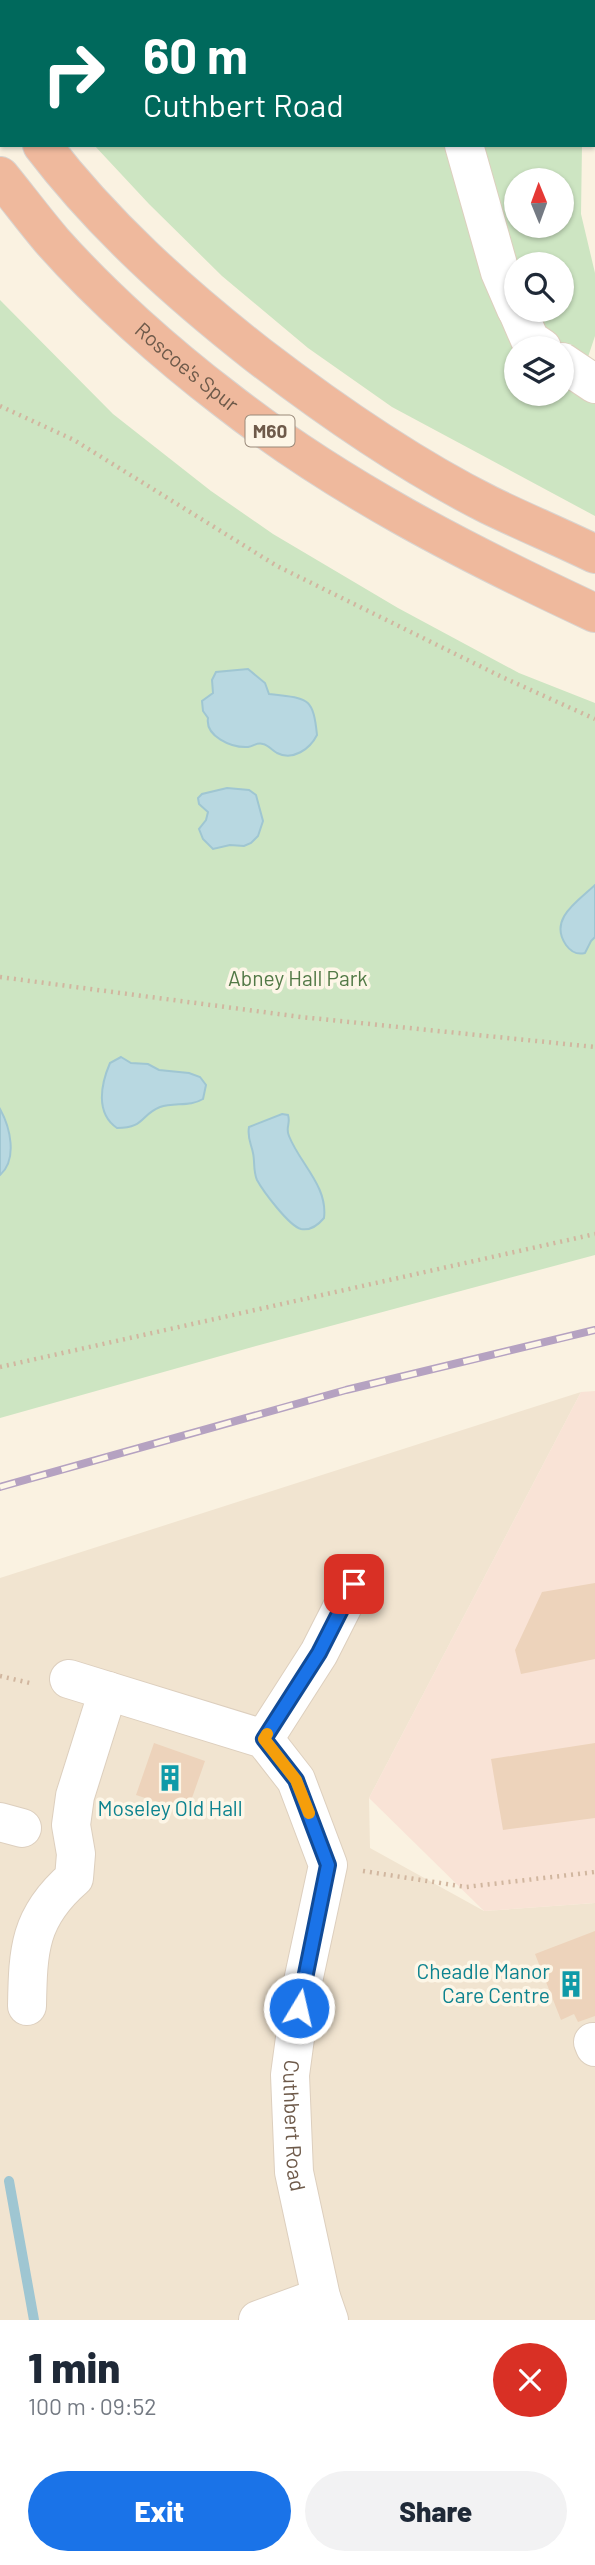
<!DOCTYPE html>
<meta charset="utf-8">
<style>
body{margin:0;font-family:Barlow,sans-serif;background:#f2f2f3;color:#1f2937;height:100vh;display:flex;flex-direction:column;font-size:26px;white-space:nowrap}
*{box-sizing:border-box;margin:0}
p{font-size:23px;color:#747a83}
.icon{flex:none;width:38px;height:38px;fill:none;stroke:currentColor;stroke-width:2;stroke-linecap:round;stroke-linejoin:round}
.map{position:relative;height:2320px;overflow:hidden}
.side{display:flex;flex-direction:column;background:#fff;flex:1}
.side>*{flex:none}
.banner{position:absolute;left:0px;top:0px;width:595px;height:147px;box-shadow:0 2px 5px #0004;background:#00695c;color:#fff;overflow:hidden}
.needle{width:46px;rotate:359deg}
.tools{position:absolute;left:504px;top:168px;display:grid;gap:14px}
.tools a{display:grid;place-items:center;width:70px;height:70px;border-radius:50%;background:#fff;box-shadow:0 2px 5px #0004;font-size:35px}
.pin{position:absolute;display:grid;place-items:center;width:60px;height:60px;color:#fff;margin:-30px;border-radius:14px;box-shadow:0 4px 10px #0006}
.me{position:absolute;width:77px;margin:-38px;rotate:9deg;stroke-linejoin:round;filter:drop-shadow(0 0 5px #0008)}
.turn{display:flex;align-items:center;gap:24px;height:147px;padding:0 28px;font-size:32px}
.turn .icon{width:91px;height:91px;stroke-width:2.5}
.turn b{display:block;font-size:49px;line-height:60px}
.round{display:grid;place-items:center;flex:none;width:74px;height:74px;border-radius:37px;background:#f2f2f3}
.summary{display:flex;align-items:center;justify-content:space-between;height:119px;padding:0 28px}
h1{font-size:42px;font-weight:800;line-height:52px}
.button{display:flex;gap:14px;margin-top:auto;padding:14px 28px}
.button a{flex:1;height:80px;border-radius:42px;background:#1a73e8;color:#fff;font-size:28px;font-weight:800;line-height:80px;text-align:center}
.button a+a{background:#f2f2f3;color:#1f2937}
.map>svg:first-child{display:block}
</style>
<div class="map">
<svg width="595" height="2320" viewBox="0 0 595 2320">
<rect width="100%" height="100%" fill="#faf2e1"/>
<path fill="#f1e4d0" d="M581,1392L369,1798L370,1848L484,1911L595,1903V2320H0V1578Z"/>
<path fill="#f9e3d6" d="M595,1391V1903L484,1911L369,1798L581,1392Z"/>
<path fill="#cde5c2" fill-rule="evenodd" d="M445,0H595L593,98V2Z
M94,145H447L516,348V394H562V373L595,395V516L392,407L308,348L222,276L149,204Z
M482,145H582L581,214L595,273V336L587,360L562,349L526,310H562V264H516ZM516,180H562V226H516Z
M0,300L113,414L211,491L273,534L398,608L519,673L595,703V1255L256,1346L0,1418Z"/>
<path fill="#b8d8e1" stroke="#9fc6d2" stroke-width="2" d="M248,669L265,683L269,694C307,699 313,695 317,735C310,749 293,761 277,753C272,750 268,745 263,744C257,742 254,746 248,747C231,748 205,736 208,718L203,711L202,701L213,693L212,680L216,672Z
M227,788L249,790L256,795L263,821L258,836L251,843L244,846L230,845L213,849L203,839L199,829L206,820L208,812L199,804L198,798L202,794Z
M595,885V937L591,941L585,953C577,955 571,952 566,945C548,919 578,901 595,885Z
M121,1057L131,1063L148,1064L159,1070L189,1073L200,1077L206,1085L203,1099C190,1107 174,1102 160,1107C140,1115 145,1128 117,1128C95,1113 101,1084 110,1063Z
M0,1109C10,1127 18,1159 0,1175Z
M282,1114L288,1115C291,1123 285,1128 289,1136C300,1164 328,1186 324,1218C319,1224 311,1231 301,1229C289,1226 263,1191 257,1180C253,1171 255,1162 253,1153C251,1143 247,1138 249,1127Z"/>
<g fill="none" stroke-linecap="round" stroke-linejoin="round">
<path stroke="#9fc6d2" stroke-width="10" d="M9,2181L34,2320"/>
</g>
<path fill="#edd3bb" d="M595,1583V1659L521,1674L515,1650L542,1592Z
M154,1743L205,1761L187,1812L136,1795Z
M595,1743V1818L503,1830L491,1759Z
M595,1931V2016L578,2022L574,2014L561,2020L535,1954Z"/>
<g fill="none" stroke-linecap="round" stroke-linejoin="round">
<defs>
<g id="minor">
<path d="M150,0L151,2"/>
<path d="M407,2L411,1"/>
<path d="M464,145L500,272L516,309"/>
<path d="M517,310L530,340L542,348"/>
<path d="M562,362L595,384"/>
<path id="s1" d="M69,1679L264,1739L296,1780L328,1865L302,1986L290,2075L294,2172L321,2297L329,2320"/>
<path d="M264,1739L319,1653L354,1584"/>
<path d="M0,1822L22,1828"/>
<path d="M27,2006C28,1950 29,1917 74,1878L76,1854L71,1825L75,1796L108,1691"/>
<path d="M593,2042L595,2047"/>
<path d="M258,2320L321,2297"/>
</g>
<g id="highway">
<path d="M0,89L2,92"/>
<path d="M42,145C103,225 179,293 258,355C331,411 407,464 489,505C524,522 560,537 595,554"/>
<path id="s2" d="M0,176C18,198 35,221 53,242C102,297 166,354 225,399C337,487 466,553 595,613"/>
</g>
</defs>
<use href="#minor" stroke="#ddcfbe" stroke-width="40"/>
<use href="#highway" stroke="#d9d4d0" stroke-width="40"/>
<path stroke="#d1b69f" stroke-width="4.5" stroke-dasharray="2 5" stroke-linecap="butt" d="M0,406L74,440L277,566L502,677L595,719
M0,977L301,1017L595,1047
M0,1367L595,1234
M0,1676L34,1684
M363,1871L466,1887L595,1872"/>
<use href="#minor" stroke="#fff" stroke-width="38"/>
<use href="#highway" stroke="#efb99d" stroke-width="38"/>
<defs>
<path id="rail" d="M0,1487L346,1390L595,1330"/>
</defs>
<use href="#rail" stroke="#b5a2c1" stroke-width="8"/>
<use href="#rail" stroke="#fdf6e7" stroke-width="5" stroke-dasharray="16" stroke-linecap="butt"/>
</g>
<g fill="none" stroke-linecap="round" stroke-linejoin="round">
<defs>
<path id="route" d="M299,2008L328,1865L296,1780L264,1739L319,1653L354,1584"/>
</defs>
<use href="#route" stroke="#114b97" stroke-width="18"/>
<use href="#route" stroke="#1a73e8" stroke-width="12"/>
<path stroke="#f59e0b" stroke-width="12" d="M267,1734L264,1739L296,1780L309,1813"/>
</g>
<defs>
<symbol id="building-bare" viewBox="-9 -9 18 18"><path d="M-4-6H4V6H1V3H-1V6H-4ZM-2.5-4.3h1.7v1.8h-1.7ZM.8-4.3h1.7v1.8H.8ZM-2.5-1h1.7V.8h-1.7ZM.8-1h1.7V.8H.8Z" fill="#0f9aa8" stroke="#fdf6e7" stroke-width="2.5" paint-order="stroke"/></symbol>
</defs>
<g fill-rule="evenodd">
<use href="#building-bare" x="151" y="1759" width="38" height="38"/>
<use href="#building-bare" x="552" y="1965" width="38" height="38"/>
</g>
<g text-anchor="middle" stroke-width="7" stroke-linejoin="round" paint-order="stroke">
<rect fill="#fdf6e7" stroke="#998979" stroke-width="2" x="245.5" y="415.5" width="49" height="31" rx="5"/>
<g font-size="19" font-weight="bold" fill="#6e5a4a">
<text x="270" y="438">M60</text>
</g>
<g font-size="21" fill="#6e5a4a" stroke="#fdf6e7">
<text dy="7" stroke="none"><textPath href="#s2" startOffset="268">Roscoe's Spur</textPath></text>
<text dy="7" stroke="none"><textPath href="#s1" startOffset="611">Cuthbert Road</textPath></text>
</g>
<g font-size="21" fill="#527946" stroke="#fdf6e7">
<text x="298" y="986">Abney Hall Park</text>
</g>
<g font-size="21" fill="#0d838f" stroke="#fdf6e7">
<text x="170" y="1816">Moseley Old Hall</text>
<text x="550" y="1979" text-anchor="end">Cheadle Manor<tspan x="550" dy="24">Care Centre</tspan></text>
</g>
</g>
</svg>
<div class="tools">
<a><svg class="needle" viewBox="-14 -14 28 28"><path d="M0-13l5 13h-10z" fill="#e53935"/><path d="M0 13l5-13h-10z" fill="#747a83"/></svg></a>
<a><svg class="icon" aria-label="search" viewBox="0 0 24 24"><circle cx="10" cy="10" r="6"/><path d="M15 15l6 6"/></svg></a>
<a><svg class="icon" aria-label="layers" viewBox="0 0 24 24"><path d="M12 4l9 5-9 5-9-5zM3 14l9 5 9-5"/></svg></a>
</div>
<div class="pin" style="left:354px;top:1584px;background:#d93025"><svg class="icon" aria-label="arrive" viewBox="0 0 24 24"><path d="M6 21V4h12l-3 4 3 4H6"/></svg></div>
<svg class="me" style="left:299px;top:2008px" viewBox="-20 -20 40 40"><circle r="17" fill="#1a73e8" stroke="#fff" stroke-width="3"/><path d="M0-11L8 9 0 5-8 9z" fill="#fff"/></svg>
<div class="banner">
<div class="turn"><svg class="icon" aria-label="right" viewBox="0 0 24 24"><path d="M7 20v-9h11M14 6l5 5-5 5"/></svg><div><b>60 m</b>Cuthbert Road</div></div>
</div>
</div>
<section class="side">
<div class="summary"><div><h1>1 min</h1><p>100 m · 09:52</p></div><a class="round" style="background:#d93025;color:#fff"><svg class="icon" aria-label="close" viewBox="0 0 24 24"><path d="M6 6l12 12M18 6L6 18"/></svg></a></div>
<div class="button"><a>Exit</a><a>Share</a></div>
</section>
